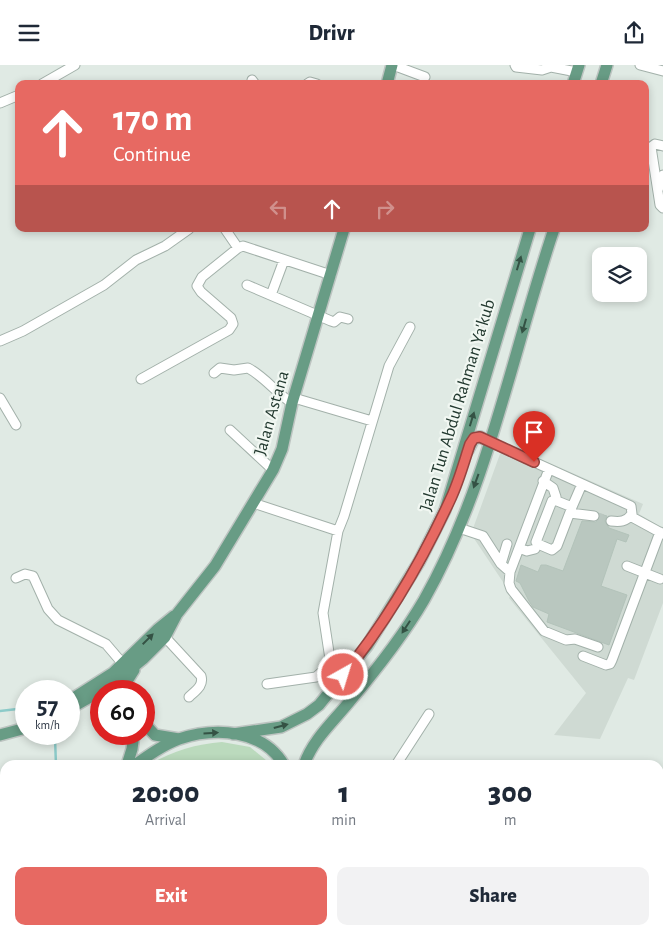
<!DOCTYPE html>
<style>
body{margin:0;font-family:"Alegreya Sans",sans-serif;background:#f2f2f3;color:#1f2937;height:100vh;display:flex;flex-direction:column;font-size:19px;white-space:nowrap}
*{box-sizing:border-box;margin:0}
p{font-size:16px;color:#747a83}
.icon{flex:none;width:28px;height:28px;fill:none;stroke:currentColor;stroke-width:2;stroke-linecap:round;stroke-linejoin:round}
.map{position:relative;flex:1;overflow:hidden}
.drawer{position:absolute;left:0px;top:695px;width:664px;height:175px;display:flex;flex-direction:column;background:#fff;border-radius:15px 15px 0 0;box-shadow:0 2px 8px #0003}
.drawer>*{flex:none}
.banner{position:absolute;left:15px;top:15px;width:634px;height:152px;border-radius:10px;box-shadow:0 2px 8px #0003;background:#e76962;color:#fff;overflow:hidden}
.buttons{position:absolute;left:592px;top:182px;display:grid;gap:10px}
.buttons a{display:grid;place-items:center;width:55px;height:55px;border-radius:10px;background:#fff;box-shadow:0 2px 8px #0003;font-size:25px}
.speed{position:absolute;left:15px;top:615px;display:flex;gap:10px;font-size:25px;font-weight:700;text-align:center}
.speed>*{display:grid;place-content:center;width:65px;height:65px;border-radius:50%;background:#fff;box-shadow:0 2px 8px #0003;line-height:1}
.speed small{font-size:12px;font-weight:400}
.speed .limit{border:8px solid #d22;background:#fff;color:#111}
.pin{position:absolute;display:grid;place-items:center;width:42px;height:42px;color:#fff;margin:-51px -21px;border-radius:50% 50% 50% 0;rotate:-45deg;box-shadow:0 0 5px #0007}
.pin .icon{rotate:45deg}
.me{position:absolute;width:55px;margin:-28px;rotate:39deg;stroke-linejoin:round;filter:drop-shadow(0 0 4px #0008)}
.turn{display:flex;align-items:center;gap:18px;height:105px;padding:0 15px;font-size:22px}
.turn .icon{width:65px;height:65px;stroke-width:2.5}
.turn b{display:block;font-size:35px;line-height:42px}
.lanes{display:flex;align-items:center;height:48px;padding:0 15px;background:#0003;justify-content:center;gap:25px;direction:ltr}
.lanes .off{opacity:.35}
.eta{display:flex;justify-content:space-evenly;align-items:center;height:85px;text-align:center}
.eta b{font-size:30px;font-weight:800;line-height:35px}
.button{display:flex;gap:10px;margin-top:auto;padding:10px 15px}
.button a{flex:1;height:58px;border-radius:10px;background:#e76962;color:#fff;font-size:20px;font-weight:800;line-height:58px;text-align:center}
.button a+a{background:#f2f2f3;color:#1f2937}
header{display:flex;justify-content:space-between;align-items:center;height:65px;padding:0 15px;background:#fff;font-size:22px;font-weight:800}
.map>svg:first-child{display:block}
</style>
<header><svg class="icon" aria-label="menu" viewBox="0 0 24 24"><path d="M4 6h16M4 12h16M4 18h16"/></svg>Drivr<svg class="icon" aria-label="share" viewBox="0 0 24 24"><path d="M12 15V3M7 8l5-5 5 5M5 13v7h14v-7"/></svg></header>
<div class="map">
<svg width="663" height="870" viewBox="0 0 663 870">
<rect width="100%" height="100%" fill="#e0eae4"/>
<path fill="#cfdad3" d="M504,378L643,439L639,449L663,463V538L634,615L628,613L600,674L554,670L586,628L509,533L511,529L471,469Z"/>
<path fill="#bbdabd" d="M222,677L250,682L272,700H149C172,686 196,679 222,677Z"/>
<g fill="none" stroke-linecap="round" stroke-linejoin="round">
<path stroke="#8ccbc9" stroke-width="2.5" d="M0,646L26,643
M52,669L55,673L56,700"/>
</g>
<path fill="#b9c7bf" stroke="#b3c3ba" d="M600,449L607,451L605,456L609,463L629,470L626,477L617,474L601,521L627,530L609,580L547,557L549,549L533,542L529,536L520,518L516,516L521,500L538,507L541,500H546L563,506L582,456L596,457L599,454Z"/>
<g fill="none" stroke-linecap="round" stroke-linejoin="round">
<path stroke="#bac7c0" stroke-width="9" stroke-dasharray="9 4.5" stroke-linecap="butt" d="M594,451L611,456"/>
<defs>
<path id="minor" d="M393,0L425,12
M515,0L516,2L542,5L551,2L577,7
M640,0L663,6
M252,15L255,19
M42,19L75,0
M307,19L310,17L317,19
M0,38L19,30
M663,81L655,79L651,82L660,140L663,143
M658,125L663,110
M225,164L238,183L243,181L331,210
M247,220L331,256L334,257L340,252L348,254
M271,230L284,195
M0,276L23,266L104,220L136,195L165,181L189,164
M214,308L220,303L234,305L248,303C265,312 276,328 292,338
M141,314L229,265L233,259L231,253L201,227L197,221L202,212L238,183
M0,333L16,360
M294,333L372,356
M230,365L273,405
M490,377L631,441L632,449C626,457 620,457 611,456
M549,404L510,507L509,518L511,524L544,566L566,575L575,574L598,582
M543,416L553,423L556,432
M552,436H557L572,442L557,481L552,485L538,479L536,477Z
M253,438L338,466
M572,442L582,419
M570,448L594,451
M630,451L663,469
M459,463L483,471L501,499L510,507
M519,483L527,486L535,484
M501,499L507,479
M627,501L660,514
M16,513L25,509L33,511L48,544L58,555L106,579L123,599
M165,572L201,611C204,621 195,626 189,632
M583,591L606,600L610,599L612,595L660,467
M267,619L316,612L324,605L330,594L323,548L338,466L344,451L389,301L410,262
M396,700L429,649
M629,866L633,865
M659,870L661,857"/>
<path id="major" d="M387,19L392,0
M573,19L579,0
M601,19L607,0
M468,385L474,373L480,372L490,377
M101,626L110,621L143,594L165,572L177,549L215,501L273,405L282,384L292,338L344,164
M127,626V616L134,605
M69,636L113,608L158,564L174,551
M69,644L101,626
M144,658L155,670L179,674
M233,669L281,662L307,649L319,640L367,581L419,497L445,445L530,164
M0,670L26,663
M127,700L132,684L134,669
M135,700C149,690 163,680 179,674C215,662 263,664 284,700
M304,700C313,674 334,656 350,636C377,604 403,571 424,535C489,420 512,288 554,164
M0,856L5,852
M252,865L257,870
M304,865L307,870
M25,870L31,865"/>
</defs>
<use href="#minor" stroke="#a3b1aa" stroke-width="11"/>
<use href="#major" stroke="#bdc4c1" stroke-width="14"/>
<use href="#minor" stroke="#fff" stroke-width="9"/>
<use href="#major" stroke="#689c85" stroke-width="11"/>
</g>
<defs><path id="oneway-solid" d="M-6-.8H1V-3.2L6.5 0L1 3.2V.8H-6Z" transform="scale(1.25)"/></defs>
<g fill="#345244">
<use href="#oneway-solid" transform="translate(519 198) rotate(-73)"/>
<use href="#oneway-solid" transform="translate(524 261) rotate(106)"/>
<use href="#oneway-solid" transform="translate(472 354) rotate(-73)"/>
<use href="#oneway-solid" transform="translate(476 416) rotate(110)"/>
<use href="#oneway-solid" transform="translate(406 562) rotate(123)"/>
<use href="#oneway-solid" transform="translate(148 574) rotate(-45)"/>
<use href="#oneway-solid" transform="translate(281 661) rotate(-15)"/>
<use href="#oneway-solid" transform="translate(211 668) rotate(-3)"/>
</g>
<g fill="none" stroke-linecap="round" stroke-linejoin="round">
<defs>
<path id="route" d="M343,610C387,557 422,496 451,433C459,416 464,397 470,379L474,373L480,372L534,397"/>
</defs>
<use href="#route" stroke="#964440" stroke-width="12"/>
<use href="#route" stroke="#e76962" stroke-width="9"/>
</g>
<g text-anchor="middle" stroke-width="4.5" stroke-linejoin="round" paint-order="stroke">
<g font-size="18" fill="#22392f" stroke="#f1f7f2">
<text transform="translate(457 340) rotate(-73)" y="6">Jalan Tun Abdul Rahman Ya'kub</text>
<text transform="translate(271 348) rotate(-74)" y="6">Jalan Astana</text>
</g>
</g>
</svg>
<div class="buttons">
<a><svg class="icon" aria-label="layers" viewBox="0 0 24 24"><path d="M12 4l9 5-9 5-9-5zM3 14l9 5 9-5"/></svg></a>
</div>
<div class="speed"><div>57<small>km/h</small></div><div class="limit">60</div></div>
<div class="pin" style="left:534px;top:397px;background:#d93025"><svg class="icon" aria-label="arrive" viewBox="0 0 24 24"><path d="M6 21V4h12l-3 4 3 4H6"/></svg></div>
<svg class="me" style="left:343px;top:610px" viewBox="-20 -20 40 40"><circle r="17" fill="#e76962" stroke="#fff" stroke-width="3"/><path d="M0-11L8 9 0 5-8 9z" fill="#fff"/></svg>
<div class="banner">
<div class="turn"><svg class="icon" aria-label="ahead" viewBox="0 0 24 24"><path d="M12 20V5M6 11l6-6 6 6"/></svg><div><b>170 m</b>Continue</div></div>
<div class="lanes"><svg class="icon off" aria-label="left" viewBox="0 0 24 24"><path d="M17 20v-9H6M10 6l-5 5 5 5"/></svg><svg class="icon" aria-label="ahead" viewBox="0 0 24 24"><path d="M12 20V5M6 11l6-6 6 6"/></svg><svg class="icon off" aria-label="right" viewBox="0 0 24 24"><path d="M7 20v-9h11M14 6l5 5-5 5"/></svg></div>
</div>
<section class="drawer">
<div class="eta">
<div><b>20:00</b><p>Arrival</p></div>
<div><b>1</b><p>min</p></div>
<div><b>300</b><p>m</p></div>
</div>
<div class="button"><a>Exit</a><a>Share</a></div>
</section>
</div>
